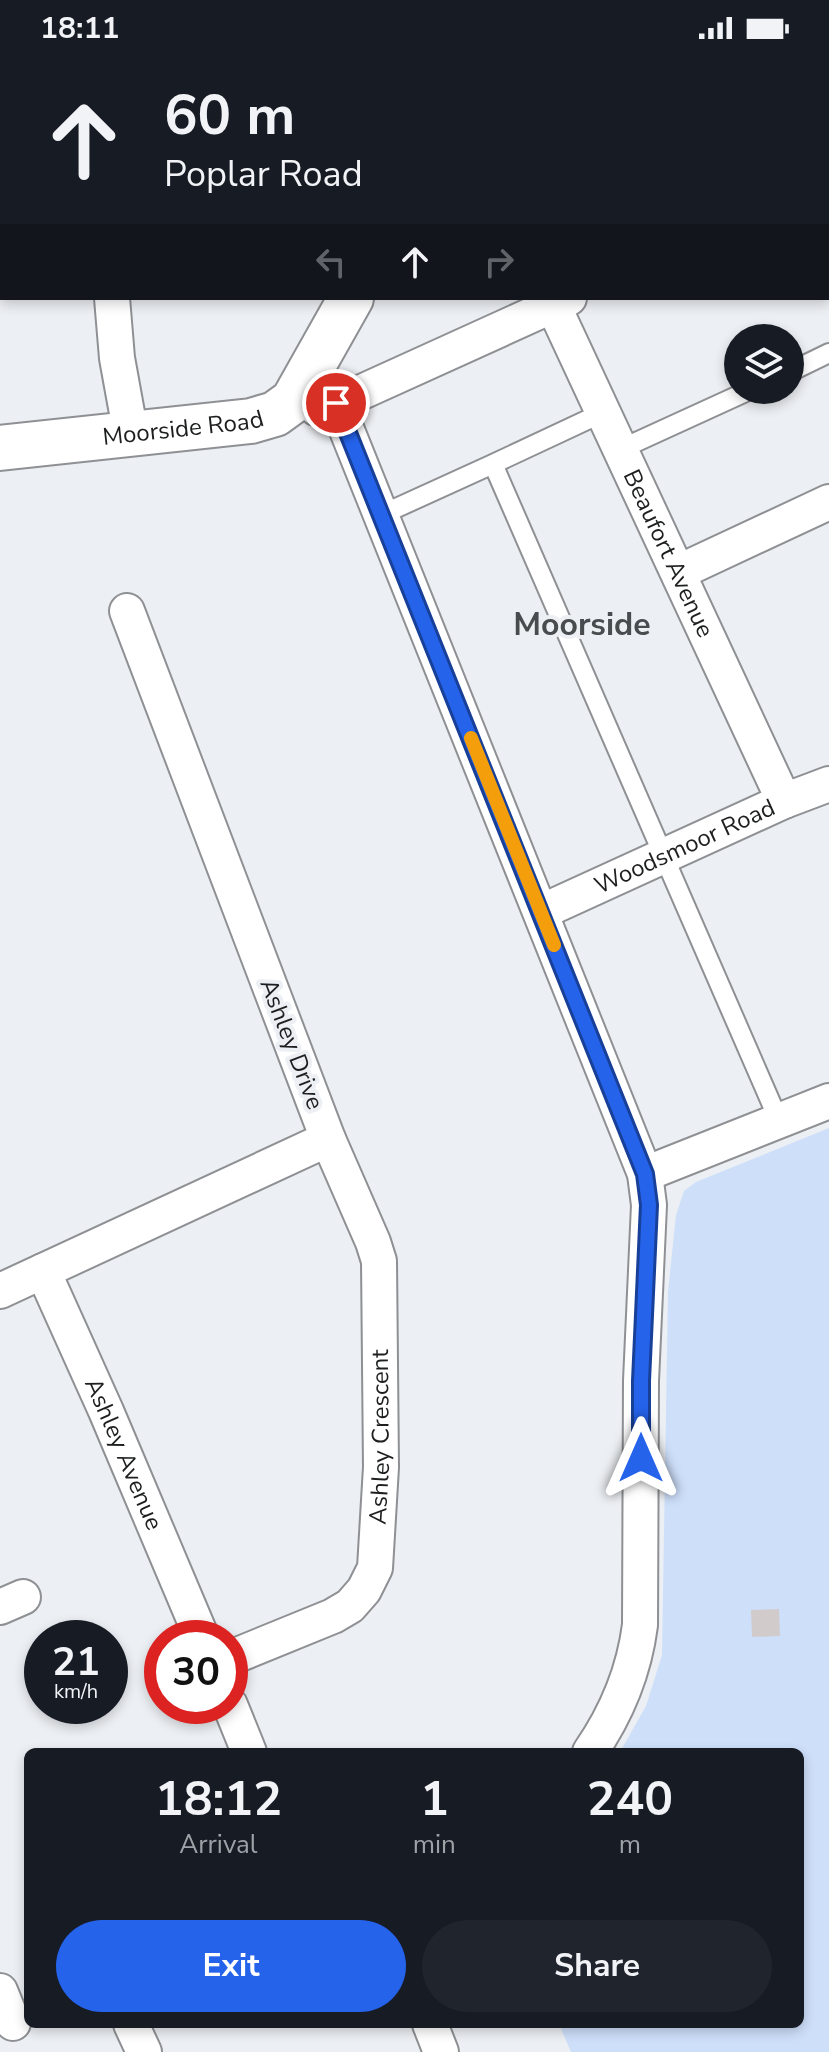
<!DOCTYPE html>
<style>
body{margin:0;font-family:"Nunito Sans",sans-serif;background:#20242c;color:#f1f3f6;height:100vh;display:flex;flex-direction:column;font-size:30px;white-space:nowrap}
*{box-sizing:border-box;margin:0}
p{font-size:26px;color:#9ea1a6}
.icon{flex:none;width:44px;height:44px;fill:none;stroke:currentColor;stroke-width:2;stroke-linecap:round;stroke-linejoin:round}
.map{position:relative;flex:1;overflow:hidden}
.panel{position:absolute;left:24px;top:1692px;width:780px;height:280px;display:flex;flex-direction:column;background:#171b24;border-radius:12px;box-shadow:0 4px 12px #0003}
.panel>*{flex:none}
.guide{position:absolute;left:0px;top:0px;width:830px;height:244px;box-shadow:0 4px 12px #0003;background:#171b24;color:#f1f3f6;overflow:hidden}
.fabs{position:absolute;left:724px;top:268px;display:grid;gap:16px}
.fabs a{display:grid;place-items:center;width:80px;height:80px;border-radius:50%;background:#171b24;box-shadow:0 4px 12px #0003;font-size:40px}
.speed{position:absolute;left:24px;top:1564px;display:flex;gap:16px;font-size:40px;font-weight:700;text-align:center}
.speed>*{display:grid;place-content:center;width:104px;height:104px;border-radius:50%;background:#171b24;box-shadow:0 4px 12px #0003;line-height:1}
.speed small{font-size:20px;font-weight:400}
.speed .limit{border:12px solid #d22;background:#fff;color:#111}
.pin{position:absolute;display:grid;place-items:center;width:68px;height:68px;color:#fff;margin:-34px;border:4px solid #fff;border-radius:50%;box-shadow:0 2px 8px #0007}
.me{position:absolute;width:88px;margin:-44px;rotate:0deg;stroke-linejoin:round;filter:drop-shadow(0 0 6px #0008)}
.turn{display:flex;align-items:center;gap:28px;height:168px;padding:0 32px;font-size:36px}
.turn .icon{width:104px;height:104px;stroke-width:2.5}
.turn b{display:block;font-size:56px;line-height:68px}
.lanes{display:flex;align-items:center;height:76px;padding:0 32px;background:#0003;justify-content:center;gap:40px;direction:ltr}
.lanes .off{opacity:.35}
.eta{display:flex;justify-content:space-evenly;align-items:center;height:136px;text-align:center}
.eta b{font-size:48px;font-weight:700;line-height:56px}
.action{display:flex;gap:16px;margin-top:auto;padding:16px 32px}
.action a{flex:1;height:92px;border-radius:48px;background:#2563eb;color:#fff;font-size:32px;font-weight:700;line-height:92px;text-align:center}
.action a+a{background:#20242c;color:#f1f3f6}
.status{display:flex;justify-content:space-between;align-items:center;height:56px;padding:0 40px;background:#171b24;direction:ltr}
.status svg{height:22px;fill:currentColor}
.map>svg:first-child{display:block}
</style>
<div class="status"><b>18:11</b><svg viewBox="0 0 49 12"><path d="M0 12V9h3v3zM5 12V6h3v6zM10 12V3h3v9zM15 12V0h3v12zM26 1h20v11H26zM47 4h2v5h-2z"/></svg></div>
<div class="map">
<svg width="829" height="1996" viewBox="0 0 829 1996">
<rect width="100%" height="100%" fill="#eceff3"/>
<path fill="#cedffa" d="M829,1072V1996H571L559,1968H800V1696H620L646,1650L662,1599L668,1236L676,1159L684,1135L696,1126Z"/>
<path fill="#d1cccb" d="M779,1553L780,1580L752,1581L751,1554Z"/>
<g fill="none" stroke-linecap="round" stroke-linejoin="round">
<defs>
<path id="lane" d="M213,0L216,2
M790,316L829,297
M604,356L493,408L779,1065
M621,393L750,334
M381,459L493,408"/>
<g id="street">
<path d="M0,25L2,27"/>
<path d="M828,117H829"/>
<path d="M112,242L117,302L131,379"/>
<path id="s1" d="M553,249L784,745"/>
<path d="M336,347L645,1118L649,1149L641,1325L640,1569C634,1616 617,1657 590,1696"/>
<path d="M316,352L353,340L569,242"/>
<path d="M679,516L829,446"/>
<path id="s2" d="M541,856L784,745L829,728"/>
<path d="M645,1118L829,1045"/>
<path id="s3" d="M43,1215L106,1355L202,1582"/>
<path d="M0,1235L328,1083L127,555"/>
<path d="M0,1551L23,1541"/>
<path id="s4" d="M230,1602L333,1560L350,1550L364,1534L375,1512L381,1411L379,1205L373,1186L328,1083"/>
<path d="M230,1649L249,1696"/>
<path d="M0,1935L13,1967"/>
<path d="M131,1968L144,1996"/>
<path d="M430,1968L441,1996"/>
</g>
<g id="secondary">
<path d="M482,2L483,0"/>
<path id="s5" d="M0,392L251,365L275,358L293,345L351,242"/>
</g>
</defs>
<use href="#lane" stroke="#8e9094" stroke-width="22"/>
<use href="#street" stroke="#8e9094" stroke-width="38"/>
<use href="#secondary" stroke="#8e9094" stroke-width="48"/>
<use href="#lane" stroke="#fff" stroke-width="18"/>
<use href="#street" stroke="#fff" stroke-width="34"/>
<use href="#secondary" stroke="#fff" stroke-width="44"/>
</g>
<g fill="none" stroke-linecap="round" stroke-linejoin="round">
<defs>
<path id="route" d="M336,347L645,1118L649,1149L641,1325V1402"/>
</defs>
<use href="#route" stroke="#184099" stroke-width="20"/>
<use href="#route" stroke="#2563eb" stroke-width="14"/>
<path stroke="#f59e0b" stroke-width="14" d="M471,682L554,889"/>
</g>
<g text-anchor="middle" stroke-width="8" stroke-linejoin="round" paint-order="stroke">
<g font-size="24" fill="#1d1e1f" stroke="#eceff3">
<text dy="8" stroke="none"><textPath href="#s5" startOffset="184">Moorside Road</textPath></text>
<text dy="8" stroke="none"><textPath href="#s1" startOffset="274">Beaufort Avenue</textPath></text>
<text dy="8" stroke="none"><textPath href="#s2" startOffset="158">Woodsmoor Road</textPath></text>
<text transform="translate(292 988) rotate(69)" y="8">Ashley Drive</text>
<text dy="8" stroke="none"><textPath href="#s4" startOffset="308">Ashley Crescent</textPath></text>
<text dy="8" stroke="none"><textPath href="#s3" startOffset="200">Ashley Avenue</textPath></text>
</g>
<g font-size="32" font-weight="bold" fill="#494c4f" stroke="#eceff3">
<text x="582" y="579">Moorside</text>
</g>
</g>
</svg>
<div class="fabs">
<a><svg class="icon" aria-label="layers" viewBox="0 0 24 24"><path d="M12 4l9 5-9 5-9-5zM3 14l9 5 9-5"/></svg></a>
</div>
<div class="speed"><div>21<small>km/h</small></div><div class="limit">30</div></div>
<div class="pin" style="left:336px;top:347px;background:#d93025"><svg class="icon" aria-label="arrive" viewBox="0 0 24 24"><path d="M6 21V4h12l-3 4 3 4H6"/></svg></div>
<svg class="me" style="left:641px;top:1402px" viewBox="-20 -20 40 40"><path d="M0-17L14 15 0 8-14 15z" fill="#2563eb" stroke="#fff" stroke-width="4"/></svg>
<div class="guide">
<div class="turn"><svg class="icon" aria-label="ahead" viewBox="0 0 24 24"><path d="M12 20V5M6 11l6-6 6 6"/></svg><div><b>60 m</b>Poplar Road</div></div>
<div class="lanes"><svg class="icon off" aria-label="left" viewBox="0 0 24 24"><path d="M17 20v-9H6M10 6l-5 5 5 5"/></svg><svg class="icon" aria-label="ahead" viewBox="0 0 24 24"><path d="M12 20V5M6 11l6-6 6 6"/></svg><svg class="icon off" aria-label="right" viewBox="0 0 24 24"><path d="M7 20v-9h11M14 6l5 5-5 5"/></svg></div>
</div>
<section class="panel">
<div class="eta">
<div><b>18:12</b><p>Arrival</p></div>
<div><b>1</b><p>min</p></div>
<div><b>240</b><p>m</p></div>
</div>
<div class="action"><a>Exit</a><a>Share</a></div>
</section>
</div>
